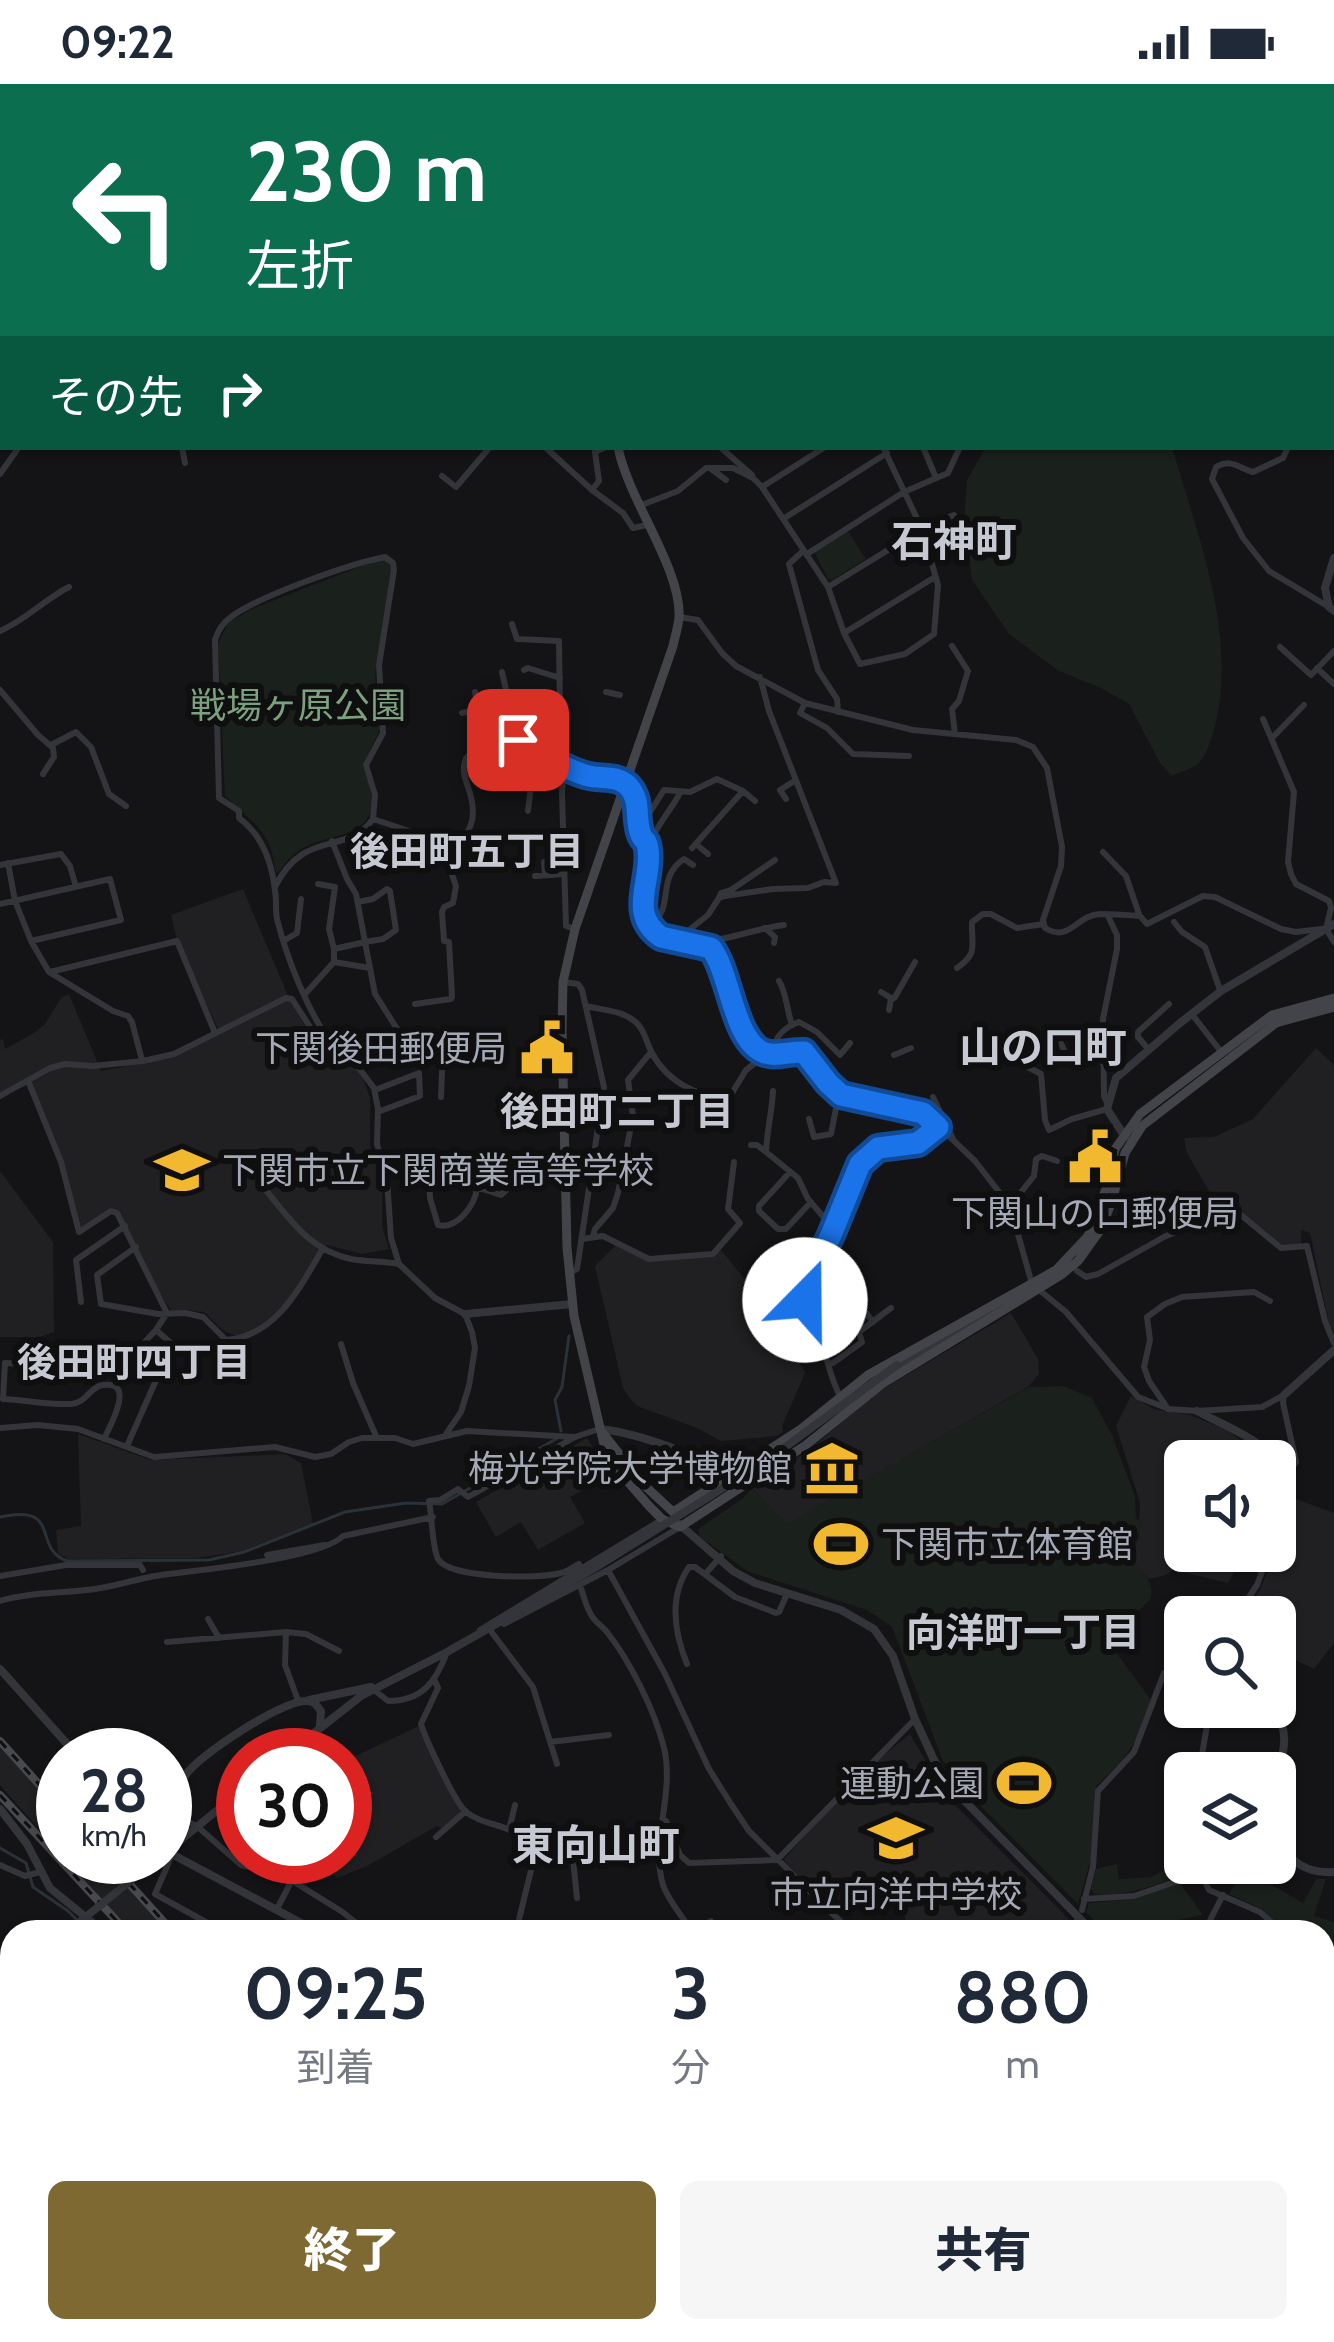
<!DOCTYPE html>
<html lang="ja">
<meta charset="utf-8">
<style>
body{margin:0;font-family:Cabin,"Noto Sans JP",sans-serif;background:#f6f6f7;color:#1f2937;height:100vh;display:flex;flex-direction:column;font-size:45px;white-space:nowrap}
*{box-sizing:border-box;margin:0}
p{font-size:39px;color:#747a83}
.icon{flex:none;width:66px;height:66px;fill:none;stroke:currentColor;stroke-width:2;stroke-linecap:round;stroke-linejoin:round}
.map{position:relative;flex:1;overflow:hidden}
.side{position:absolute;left:0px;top:1836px;width:1335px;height:423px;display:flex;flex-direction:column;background:#fff;border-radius:36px 36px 0 0;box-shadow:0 3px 9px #0004}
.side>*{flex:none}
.hud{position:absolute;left:0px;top:0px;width:1335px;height:366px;box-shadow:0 3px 9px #0004;background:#0b6e4f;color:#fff;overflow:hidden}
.buttons{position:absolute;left:1164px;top:1356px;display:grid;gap:24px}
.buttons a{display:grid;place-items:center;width:132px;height:132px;border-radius:18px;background:#fff;box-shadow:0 3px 9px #0004;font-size:60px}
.speed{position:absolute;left:36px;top:1644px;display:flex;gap:24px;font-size:60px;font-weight:700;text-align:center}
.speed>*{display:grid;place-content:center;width:156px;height:156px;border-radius:50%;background:#fff;box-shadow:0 3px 9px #0004;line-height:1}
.speed small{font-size:30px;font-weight:400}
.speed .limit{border:18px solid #d22;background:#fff;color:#111}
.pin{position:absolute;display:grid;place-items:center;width:102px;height:102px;color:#fff;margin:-51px;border-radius:24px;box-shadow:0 6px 18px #0006}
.me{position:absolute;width:132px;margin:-66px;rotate:22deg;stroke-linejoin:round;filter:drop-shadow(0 0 9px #0008)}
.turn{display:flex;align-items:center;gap:42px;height:252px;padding:0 48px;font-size:54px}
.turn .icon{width:156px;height:156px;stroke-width:2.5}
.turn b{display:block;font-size:84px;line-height:102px}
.then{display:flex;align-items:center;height:114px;padding:0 48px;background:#0003;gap:24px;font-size:45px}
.eta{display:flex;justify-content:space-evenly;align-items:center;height:204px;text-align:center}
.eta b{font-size:72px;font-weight:800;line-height:84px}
.action{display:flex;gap:24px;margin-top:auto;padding:24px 48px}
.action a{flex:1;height:138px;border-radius:18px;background:#7e6933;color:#fff;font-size:48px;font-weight:800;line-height:138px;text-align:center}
.action a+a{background:#f6f6f7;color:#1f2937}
.status{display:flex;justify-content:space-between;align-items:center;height:84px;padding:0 60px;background:#fff;direction:ltr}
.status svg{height:33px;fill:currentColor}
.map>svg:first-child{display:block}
</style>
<div class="status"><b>09:22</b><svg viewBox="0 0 49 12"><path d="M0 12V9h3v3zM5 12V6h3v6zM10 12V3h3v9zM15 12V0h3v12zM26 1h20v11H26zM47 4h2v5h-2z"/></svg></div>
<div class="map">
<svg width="1334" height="2258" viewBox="0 0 1334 2258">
<rect width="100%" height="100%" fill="#141315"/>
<path fill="#202022" d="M243,805L291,919L315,958L349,979L362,991L370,1014V1061L382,1099V1142L389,1165L362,1170L327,1161L281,1229L265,1242L236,1252L224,1247L204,1228L186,1226L173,1229L154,1200L129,1148L111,1127L79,1148L61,1078L28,1001L0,1012V956L3,955L5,965L34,949L45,940L61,914L69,910L101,987L174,973L220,949L177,857L171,831Z
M1316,964L1334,981V1247L1329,1240L1310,1149L1301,1146V1160L1284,1163L1243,1130L1217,1121L1187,1069L1184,1054L1214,1053L1253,1035Z
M0,1087L53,1158L54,1248L40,1253H0Z
M616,1161L648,1176L709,1172L720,1165L776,1233L805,1289L782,1342L783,1348L777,1352L721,1357L697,1344L637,1322L629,1313L623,1304L595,1182Z
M1011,1229L1038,1275L1039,1290L1028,1303L787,1441L752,1404L812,1364L873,1311Z
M1131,1312L1154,1325L1190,1331L1227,1346L1268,1377H1185V1467H1275V1411H1285L1334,1429V1559L1314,1585L1275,1566V1533H1242L1260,1506L1268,1486L1241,1475L1228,1499L1173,1486L1166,1491L1149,1495L1130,1475L1139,1452L1140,1419L1116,1342Z
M78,1350L151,1376L285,1370L301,1379L313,1440L241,1467L224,1470L196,1474L68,1475L58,1469L56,1446L81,1442Z
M587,1354L608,1391L570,1413L585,1439L538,1466L521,1438L496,1453L476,1418Z
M419,1642L463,1728L443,1746L437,1742L367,1782L337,1794L315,1773H345V1677Z
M910,1650L945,1711L1060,1826L1070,1837L1068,1843L1061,1848H910L898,1814L880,1789L855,1805L835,1827L788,1781L784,1775L823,1732L881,1673Z
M0,1655L63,1727V1772L0,1701Z
M64,1773H104L170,1848H131Z"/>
<path fill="#1a201b" d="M718,0H933V3H715Z
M986,363H1172C1198,453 1239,553 1214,646C1211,657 1206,672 1198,680C1192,685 1180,688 1172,692L1160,679L1129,620L1101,604L1059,587L1009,550L972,496L964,438L967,396Z
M848,447L866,475L832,496L828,495L814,468Z
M380,475L388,477L392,485L375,589L380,645L363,681C366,694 372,705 372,719C369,754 330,750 305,763C293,769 285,779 277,790C274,783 274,776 272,769C266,744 242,729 225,712L218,559L229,538L254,524Z
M1063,1302L1092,1314L1112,1351L1135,1412L1136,1434L1142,1439L1130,1475C1142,1487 1156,1498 1150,1516L1107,1556L1151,1616C1136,1662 1131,1669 1096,1702L1091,1775L1078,1820L964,1705L943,1677L892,1543L867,1526L747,1487L699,1452L698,1445L742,1415L752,1404L787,1440L1029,1303Z
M1117,1780L1119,1795L1151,1793L1167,1785L1176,1794C1148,1803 1124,1813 1094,1810L1091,1805L1096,1785Z
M1244,1785L1303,1819L1316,1795H1326L1314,1832L1334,1838V1896L1323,1891V1848H1287L1262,1825L1229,1810Z
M1179,1798L1203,1831L1162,1839L1157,1848H1104L1086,1828L1089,1819L1135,1815Z"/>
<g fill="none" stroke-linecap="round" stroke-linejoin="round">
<path stroke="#2a3239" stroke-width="3" d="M561,1347L555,1316L562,1303L569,1252
M0,1433C63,1419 31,1464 67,1477L209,1476L244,1468L345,1428L406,1419L442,1420L556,1355
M0,1764L26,1779L33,1803L68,1827L89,1848"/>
<path stroke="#2a3239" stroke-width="12" d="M272,3L273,0
M0,90H3"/>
<path stroke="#34353a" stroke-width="6" d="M363,0L365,3
M430,0L431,3
M1069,0L1074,3
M1169,0L1175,3
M222,3L224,0
M397,3L403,0
M641,3L642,0
M962,3V0
M1123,3L1126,0
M1277,3L1279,0
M0,4L4,0
M0,59L3,60
M0,141L3,143
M1332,316L1334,315
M182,363L185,379
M545,363L592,406L599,397L595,368L606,363
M720,363L752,391
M923,363L936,394
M1288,363L1283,374L1253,388C1238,384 1232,374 1216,383L1212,395L1243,454L1269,487L1329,523
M710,384L726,396
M0,390L19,363
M442,392L456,403L490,363
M762,403L825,363
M592,406L623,429L633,444L647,441
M639,422L678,407L706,384H733L753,394L762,403L828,503L844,549L860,580L905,570L934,550L938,501L922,445L883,363
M783,435L887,369
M803,467L789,480L818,586L837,615L838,628
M807,470L904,408L948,389L960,363
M828,503L922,445L954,431
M679,533L698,536L722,569L736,582L805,619L913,646L1016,656L1033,663L1047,684L1062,763L1061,782L1043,836L1045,844C1070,859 1076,831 1100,830C1112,830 1127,831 1140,832L1147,840L1203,812L1215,813L1281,845L1296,848L1322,845
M512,540L517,555L559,557L560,628L566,682
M0,547C26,536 45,515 69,503
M844,549L935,493
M952,562L968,587L959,617L952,625L955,650
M1280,563L1311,591L1334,567
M1317,584L1334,600
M524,586L528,584L560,594
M502,588L509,619L507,653
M760,593L769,627L836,799L824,798L808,804L773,805L725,812L719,814L708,831L689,846L692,851L709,857L708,862C741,891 724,944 767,970
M0,606L38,651L53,664L54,673L43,690
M475,608L479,625
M606,608L620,611
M805,619L800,629L827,644L853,670L909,672
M462,629L509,619
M1263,635L1294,708L1288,778L1291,790L1296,800L1329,817L1331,824L1326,845L1334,858
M1273,653L1304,621
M51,661L76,648L91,663L109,710L126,722
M564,681L562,709L566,842L575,845
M513,695L518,656
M680,709C671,726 657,741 650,759C640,786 639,829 658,852L707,861
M786,715L780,706L796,696
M528,727L535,667
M639,731L650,728L664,706L690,708L717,695L743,707L755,717
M373,735L421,751L446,773C470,749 480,737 468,703C464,691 462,686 466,674C508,629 541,676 583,691C597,696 617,690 628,701C641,714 635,730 639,746C641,752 645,757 648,763
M696,760L708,770
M692,764L743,707
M1103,768L1126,792L1139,830
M446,773L456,802L453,819L444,823L442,828L444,857L449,858L452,913
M8,779L15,817L31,857L49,888L113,927L128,932L132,938L142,976
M0,781L61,770L70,782L76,803
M545,791L544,778L564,773
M535,792L564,790
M318,800L335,803L329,845L334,865
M275,803C304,744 347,772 373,735L375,711L366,681L383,649L379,581L394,486L393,479L385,473C349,480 259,512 231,533C222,539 218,546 215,556L219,714L239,727V734C262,751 272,778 275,807C277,816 275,825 277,835C287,875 309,931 334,963
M719,814L721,809L731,806L775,776
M358,818L373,815L387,805L390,807L396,846L383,855L365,858L375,910L406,959
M0,820L110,795L121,836L31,857
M1174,838L1182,848L1205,863L1220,906
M650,842C676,823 655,794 684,775L693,781
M765,844L775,853L774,859
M285,856L297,849L301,815
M709,857C735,854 758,844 784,841
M334,878L370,884
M957,884C979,869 971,861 972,838L983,830H991L1017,844L1044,840
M50,888L177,857L215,949
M779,897C786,907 787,927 792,941
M563,898L578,900L582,906L604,1003L577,1185L570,1189
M881,908L891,914L889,926
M306,909L334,878V865L365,858L356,810L347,795L332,757
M891,916L895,913L915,878
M415,920L451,915
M586,922C601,926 620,926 633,936C644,943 646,958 652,969C666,996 702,1019 732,1009L746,986L767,970L797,967L808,971L828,999L841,1011L926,1030L975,1077L1010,1122L1032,1200L1066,1228L1138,1313L1169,1325L1197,1327L1262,1323L1284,1311
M1191,929L1222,969
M1054,944L1069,977L1093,972
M1059,955L1083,946L1093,972L1103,979
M1005,959L1016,977L1041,990L1045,1036L1049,1046L1072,1035L1107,1025
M1149,966L1138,953V948L1169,920
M779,969L774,964C776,950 786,943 799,938L817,948L840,971L850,959
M894,971L911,964
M352,975L412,957L443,961L441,1013
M29,999L61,1078L79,1148L111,1127L117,1129L167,1229
M375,1006L419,989L420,1012L378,1028
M773,1007C772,1028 767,1046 766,1068L798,1094L808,1115L834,1145
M0,1012L50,984L65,980L93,982L143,977L174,970L286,914L292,915L317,954L352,975L374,1004L378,1025L377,1060L387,1095L391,1154L399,1180L435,1214L465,1230L472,1248L475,1264L469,1302L461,1328L446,1350
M933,1013L954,1057
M1107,1019L1104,1012L1103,935L1117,865V851L1108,832
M809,1035L814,1053L831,1050L839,1009
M751,1061H757L766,1068
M428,1078L461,1098L501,1111L527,1087L553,1088L565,1085
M428,1078L430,1114L438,1141C457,1146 475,1121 477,1104
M790,1088L759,1122V1127L778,1145H786L811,1118
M264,1104C290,1135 309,1166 351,1175C367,1178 383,1177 399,1180
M1010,1122L1034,1092L1036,1075L1042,1072L1057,1077
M593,1152L595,1145L613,1124L618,1109L633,1032L628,996L651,968
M582,1155L603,1152L649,1175L713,1170L740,1139L728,1125L734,1078
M805,1159L821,1172
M136,1163L97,1191L101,1220L158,1230L185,1229L203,1233L226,1256C276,1252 299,1205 322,1166
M790,1171L799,1160
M1077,1187L1086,1193L1098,1190L1164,1153L1194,1140L1219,1125L1241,1131L1281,1164L1307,1162L1325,1237L1334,1259
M81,1218L76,1176L125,1142
M862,1223L873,1238
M341,1260L353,1299L376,1352
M828,1280L833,1279L862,1258L859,1248L891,1224
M841,1314C830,1295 828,1275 820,1255C814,1238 804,1223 805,1205L863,1076L882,1062L918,1059L938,1043
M1168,1325L1149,1297L1144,1283L1150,1256L1147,1233L1165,1220L1182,1213L1254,1208L1270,1217
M0,1344L38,1341L78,1345L154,1373L275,1363L315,1373L331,1370L349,1358L362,1354H395L413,1360L467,1347L575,1353
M104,1355C109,1344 137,1296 103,1301C89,1303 87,1319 71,1320C49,1321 25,1316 3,1315L5,1279L52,1281L83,1279L137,1266L156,1246
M127,1362L172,1260L156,1246L167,1229
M1275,1429L1287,1390L1296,1378L1283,1319L1284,1311
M267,1471L325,1461
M581,1484L579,1480C573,1483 568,1487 561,1489C541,1495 449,1495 438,1475C432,1463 432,1431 429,1417L440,1416L458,1405L468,1413L575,1353L599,1345
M608,1486L665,1590L709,1685L731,1720L749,1747L851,1848
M0,1492L66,1481H140L143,1486
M580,1501C584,1512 586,1526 594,1535C598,1540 603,1543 607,1548C630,1577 655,1627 664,1664C675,1710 650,1758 663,1801C669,1818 683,1833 692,1848
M0,1517C33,1507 67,1510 101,1504C119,1501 137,1495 155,1492C193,1486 319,1476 343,1452L433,1433
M1236,1533L1257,1501L1270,1467
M208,1535L219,1554
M504,1540L608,1486L680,1443
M480,1546L663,1435
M490,1546L533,1603L557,1680
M286,1548L285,1581L299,1619
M167,1558L286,1548L306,1550L339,1567
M687,1580C674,1548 669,1512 689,1483H695L735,1513L776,1529L779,1528L787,1510
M434,1595L438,1604L421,1640C426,1656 454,1716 465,1727C488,1747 522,1735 534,1774L516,1848
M374,1606L388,1617C422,1617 436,1598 447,1568
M550,1658L609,1651
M1199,1689L1210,1623
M175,1731L198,1743L241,1781L286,1793L341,1827L368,1848
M666,1737L680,1771L689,1779L777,1776L915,1635
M509,1746L515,1721
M436,1753L466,1727
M172,1771L155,1810L224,1848
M533,1777L573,1775L577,1814
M1196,1779L1209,1806L1260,1828L1283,1848
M1250,1780L1251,1779
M0,1781L25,1792L40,1788
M1084,1815L1134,1812L1201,1789
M277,1825L292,1796
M1082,1826L1093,1783L1098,1707L1134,1668L1164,1589L1185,1586
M692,1848L711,1837L714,1848
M1071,1848L1079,1833
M1204,1848L1223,1811
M1323,1895L1334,1899
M0,1966L12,1962
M1323,1995H1334
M0,2000L12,2013
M1323,2116L1334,2123
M63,2247L74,2258
M299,2247L302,2258
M351,2247L354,2258
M385,2247L390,2258
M444,2247L450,2258
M993,2247L1005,2255
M144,2258L146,2247
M180,2258L182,2247
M236,2258L239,2247
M457,2258L462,2247
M538,2258L543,2247
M682,2258L694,2247
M711,2258L717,2247
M919,2258L932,2247"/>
<path stroke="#34353a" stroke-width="8" d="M1334,474L1325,504L1329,523L1334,527
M1125,1053L1107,1025L1116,994L1180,939L1221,907L1334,840
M465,1230L573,1220
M897,1281L1011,1217
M1284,1311L1334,1266
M1197,1327C1229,1344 1267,1357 1287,1390
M601,1345C643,1350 685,1369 725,1384L733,1391
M679,1440L733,1487L755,1499L841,1526L874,1545L893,1572L915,1635L934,1676L954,1706L1093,1848
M0,1585L77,1671
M309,1616L371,1603
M1275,1623C1291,1654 1283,1669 1275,1701
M286,1671L361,1612L447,1568L593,1485
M0,1725L27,1760L50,1804L104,1848
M1275,1753C1291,1777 1304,1790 1334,1788
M166,1767L318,1848
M167,1767C172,1746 173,1710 185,1692C197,1672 283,1616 306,1617C315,1617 316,1621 321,1627L320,1641
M0,1880L12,1877
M0,2135L12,2124
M1323,2142L1334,2143
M1334,2175V2192
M946,2247L959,2258
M1010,2258L1015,2247"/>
<path stroke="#43444a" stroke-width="9" d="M169,0L173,3
M505,3L512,0
M525,3L532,0
M0,232L3,230
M0,243L3,241
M618,363C628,416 682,485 679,534C678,543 675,553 673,562L575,845L563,898L562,947L567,1164L574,1232L605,1365L622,1391L649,1422L662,1435L680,1443L806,1361L882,1300L1061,1191L1078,1177L1101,1145L1112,1117L1125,1069L1142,1042L1276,939L1334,923
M602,1348L643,1400L673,1428L801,1345L868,1291L1056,1186L1088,1152L1107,1102L1115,1065L1140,1030L1272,931L1334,914"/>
<defs>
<path id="rail" d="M0,1657L63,1727
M0,1711L127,1848
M105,1773L173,1848
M340,2247L342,2258"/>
</defs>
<use href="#rail" stroke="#47494f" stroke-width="8"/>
<use href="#rail" stroke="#0f0f10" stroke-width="3" stroke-dasharray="9" stroke-linecap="butt"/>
<path stroke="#34353a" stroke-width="6" d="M707,1488L721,1472"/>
<path stroke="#34353a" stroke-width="8" d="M593,1485L765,1378L897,1281
M165,1769L243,1705
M67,1848L160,1773"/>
</g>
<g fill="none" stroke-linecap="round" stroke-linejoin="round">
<defs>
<path id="route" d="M518,656C539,669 562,684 585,691C600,696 618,690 629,703C641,717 635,732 640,748C644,761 646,751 648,765C653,796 627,829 661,853L711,864C731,890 733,958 765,969C776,973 792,967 804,968L828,999L841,1011L923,1029L938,1043L918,1059L878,1064L860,1080L831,1151L805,1205V1216"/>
</defs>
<use href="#route" stroke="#114b97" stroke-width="30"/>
<use href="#route" stroke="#1a73e8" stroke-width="21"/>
</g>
<defs>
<symbol id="civic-bare" viewBox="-9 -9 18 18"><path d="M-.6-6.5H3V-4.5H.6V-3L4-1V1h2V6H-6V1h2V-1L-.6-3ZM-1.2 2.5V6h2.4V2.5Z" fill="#f2b82f" stroke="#0f0f10" stroke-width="2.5" paint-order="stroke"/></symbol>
<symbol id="school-bare" viewBox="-9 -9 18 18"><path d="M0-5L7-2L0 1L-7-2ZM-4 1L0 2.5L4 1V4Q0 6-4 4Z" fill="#f2b82f" stroke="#0f0f10" stroke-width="2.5" paint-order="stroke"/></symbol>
<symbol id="museum-bare" viewBox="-9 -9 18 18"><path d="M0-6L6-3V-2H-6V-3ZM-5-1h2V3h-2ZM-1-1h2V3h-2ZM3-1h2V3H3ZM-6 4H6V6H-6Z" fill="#f2b82f" stroke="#0f0f10" stroke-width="2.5" paint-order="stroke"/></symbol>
<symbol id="stadium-bare" viewBox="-9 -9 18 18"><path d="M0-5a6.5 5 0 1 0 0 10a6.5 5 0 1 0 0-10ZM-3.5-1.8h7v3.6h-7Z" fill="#f2b82f" stroke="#0f0f10" stroke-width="2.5" paint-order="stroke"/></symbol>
</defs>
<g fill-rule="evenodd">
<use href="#civic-bare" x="509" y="926" width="76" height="76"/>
<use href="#civic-bare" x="1057" y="1035" width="76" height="76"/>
<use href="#school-bare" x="144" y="1048" width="76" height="76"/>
<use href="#museum-bare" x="794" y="1346" width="76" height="76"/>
<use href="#stadium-bare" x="803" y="1422" width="76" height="76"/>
<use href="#stadium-bare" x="986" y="1661" width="76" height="76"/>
<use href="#school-bare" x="858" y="1716" width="76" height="76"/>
</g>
<g text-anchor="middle" stroke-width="12" stroke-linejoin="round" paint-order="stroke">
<g font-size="36" fill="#7ca180" stroke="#0f0f10">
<text x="298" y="634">戦場ヶ原公園</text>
</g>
<g font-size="36" fill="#a5a9b6" stroke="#0f0f10" text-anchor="end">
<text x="507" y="977">下関後田郵便局</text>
<text x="222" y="1099" text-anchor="start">下関市立下関商業高等学校</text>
<text x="1095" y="1142" text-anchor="middle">下関山の口郵便局</text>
<text x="792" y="1397">梅光学院大学博物館</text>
<text x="881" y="1473" text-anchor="start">下関市立体育館</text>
<text x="984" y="1712">運動公園</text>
<text x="896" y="1823" text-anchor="middle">市立向洋中学校</text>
</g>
<g font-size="39" font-weight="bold" fill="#c6c9d2" stroke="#0f0f10">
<text x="467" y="781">後田町五丁目</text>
<text x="617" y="1041">後田町二丁目</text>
<text x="134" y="1292">後田町四丁目</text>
<text x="1023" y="1562">向洋町一丁目</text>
</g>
<g font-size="42" font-weight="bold" fill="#c6c9d2" stroke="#0f0f10">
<text x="954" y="472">石神町</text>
<text x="1043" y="978">山の口町</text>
<text x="596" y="1776">東向山町</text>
</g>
</g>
</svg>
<div class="buttons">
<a><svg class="icon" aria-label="sound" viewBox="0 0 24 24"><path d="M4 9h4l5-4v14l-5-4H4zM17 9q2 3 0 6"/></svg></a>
<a><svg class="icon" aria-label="search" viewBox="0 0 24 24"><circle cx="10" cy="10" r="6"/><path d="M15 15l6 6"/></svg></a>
<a><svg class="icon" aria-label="layers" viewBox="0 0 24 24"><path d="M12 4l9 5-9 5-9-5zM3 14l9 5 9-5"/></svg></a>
</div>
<div class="speed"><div>28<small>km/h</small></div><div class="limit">30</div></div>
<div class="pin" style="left:518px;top:656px;background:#d93025"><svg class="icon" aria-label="arrive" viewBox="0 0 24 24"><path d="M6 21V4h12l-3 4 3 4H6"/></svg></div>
<svg class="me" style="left:805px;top:1216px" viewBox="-20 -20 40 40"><circle r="19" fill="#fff"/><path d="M0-13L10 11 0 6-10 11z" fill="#1a73e8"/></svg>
<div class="hud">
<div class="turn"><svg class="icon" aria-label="left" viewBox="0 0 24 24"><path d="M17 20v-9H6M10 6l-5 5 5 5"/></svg><div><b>230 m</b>左折</div></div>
<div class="then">その先<svg class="icon" aria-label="right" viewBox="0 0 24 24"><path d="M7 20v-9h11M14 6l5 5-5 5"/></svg></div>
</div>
<section class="side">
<div class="eta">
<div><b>09:25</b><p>到着</p></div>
<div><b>3</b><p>分</p></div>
<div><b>880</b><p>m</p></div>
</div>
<div class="action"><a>終了</a><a>共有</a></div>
</section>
</div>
